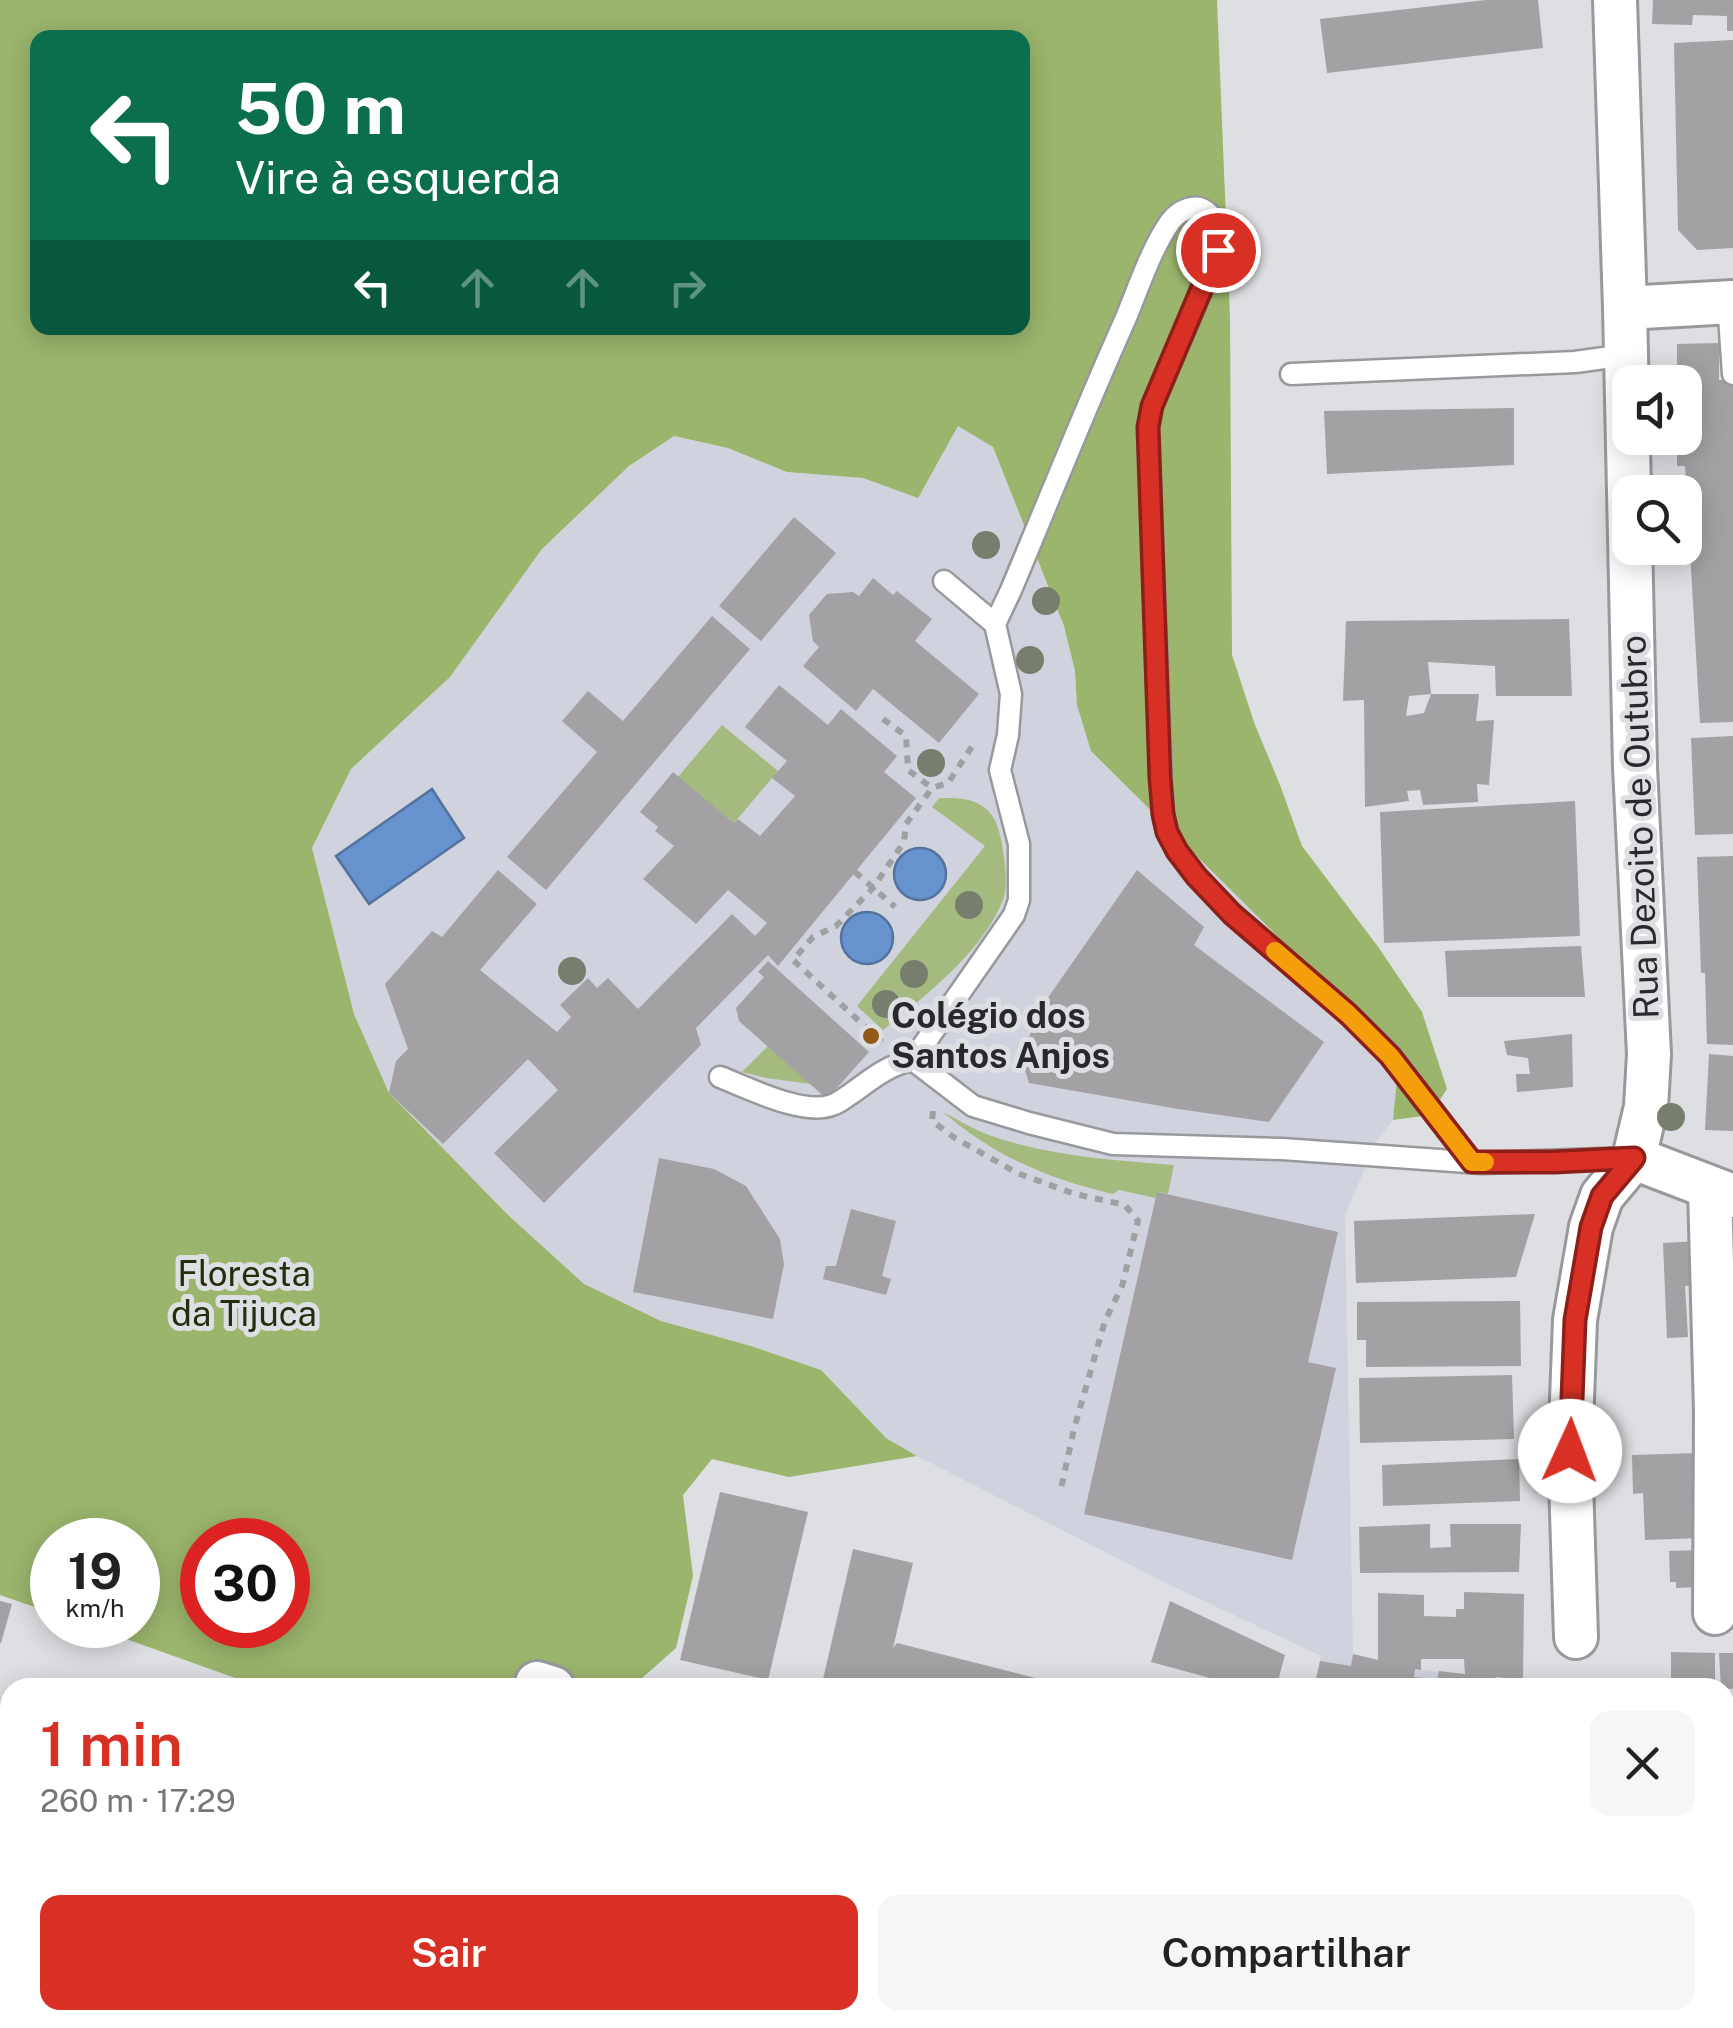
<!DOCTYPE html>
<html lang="pt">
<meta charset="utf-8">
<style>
body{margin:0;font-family:"Public Sans",sans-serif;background:#f6f6f6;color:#222;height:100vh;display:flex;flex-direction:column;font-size:38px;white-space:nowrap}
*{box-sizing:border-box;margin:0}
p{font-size:32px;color:#767676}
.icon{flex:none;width:55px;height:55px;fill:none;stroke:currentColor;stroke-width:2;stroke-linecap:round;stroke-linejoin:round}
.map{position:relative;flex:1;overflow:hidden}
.details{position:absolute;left:0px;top:1678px;width:1735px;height:352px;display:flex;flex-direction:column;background:#fff;border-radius:30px 30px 0 0;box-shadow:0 5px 25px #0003}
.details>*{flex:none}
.guide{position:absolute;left:30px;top:30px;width:1000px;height:305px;border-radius:20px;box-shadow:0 5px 25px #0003;background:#0b6e4f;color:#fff;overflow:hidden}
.buttons{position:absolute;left:1612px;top:365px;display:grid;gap:20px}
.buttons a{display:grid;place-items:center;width:90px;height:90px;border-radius:20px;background:#fff;box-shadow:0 5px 25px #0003;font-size:50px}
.speed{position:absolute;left:30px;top:1518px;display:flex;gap:20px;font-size:50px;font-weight:700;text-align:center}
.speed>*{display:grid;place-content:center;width:130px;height:130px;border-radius:50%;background:#fff;box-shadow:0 5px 25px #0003;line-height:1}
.speed small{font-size:25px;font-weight:400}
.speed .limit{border:15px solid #d22;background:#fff;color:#111}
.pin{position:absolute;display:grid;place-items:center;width:85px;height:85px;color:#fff;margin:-42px;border:5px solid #fff;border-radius:50%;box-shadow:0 2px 10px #0007}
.me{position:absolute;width:110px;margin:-55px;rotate:2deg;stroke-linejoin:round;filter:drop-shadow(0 0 8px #0008)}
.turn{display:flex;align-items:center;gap:35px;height:210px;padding:0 40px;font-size:45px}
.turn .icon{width:130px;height:130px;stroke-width:2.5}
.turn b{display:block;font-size:70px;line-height:85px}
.lanes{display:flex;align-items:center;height:95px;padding:0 40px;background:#0003;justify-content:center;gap:50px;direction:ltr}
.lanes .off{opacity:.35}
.round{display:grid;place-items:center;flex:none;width:105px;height:105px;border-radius:20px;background:#f6f6f6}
.overview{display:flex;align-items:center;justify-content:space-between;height:170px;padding:0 40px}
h1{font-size:60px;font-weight:600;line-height:75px;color:#d93025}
.primary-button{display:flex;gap:20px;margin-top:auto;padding:20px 40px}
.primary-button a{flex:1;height:115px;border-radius:20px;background:#d93025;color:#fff;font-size:40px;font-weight:600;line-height:115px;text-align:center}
.primary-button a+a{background:#f6f6f6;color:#222}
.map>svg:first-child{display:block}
</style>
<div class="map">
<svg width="1733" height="2028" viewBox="0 0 1733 2028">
<rect width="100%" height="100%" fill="#dedfe2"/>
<path fill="#d0d3dd" d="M958,425L993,447L1064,626L1075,671L1077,705L1399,1058L1393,1120L1377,1140L1345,1215L1353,1654L1421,1670L1581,1687H1314L1321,1656L1166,1583L917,1456L886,1438L821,1370L750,1346L661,1321L583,1284L507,1214L389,1093L354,1014L312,848L351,769L450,677L542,549L629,466L674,436L728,448L787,472L863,478L918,497Z
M1725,1708L1733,1709V1995L1725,1994Z"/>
<path fill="#a4ba7e" d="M722,725L778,771L734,823L678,777Z
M939,798C972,797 994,802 1001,839C1004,856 1009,883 1003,900C981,954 927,994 883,1030L857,1006L985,846L932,807Z
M768,1046L811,1084L766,1078L742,1072Z
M943,1112C957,1119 971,1128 986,1134C1046,1156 1111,1160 1174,1165L1168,1194L1158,1192L1156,1198L1119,1190L1113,1194C1048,1179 994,1156 943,1112Z"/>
<path fill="#9bb56c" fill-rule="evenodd" d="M0,0H1217L1230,318L1232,655L1255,725L1280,785L1302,846L1379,948L1422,1012L1447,1089L1430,1115L1393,1120L1399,1057L1091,751L1077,705L1075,671L1064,626L993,447L958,426L918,498L863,478L787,472L728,448L674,436L629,466L542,549L450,677L351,769L312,848L354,1014L389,1093L507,1214L584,1284L661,1321L751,1346L821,1370L886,1438L917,1456L789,1477L712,1459L683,1495L693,1576L676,1648L632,1687L274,1688L252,1684L87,1625H138V1540H52V1613L0,1595ZM38,38H1022V328H38ZM202,1540H288V1625H202Z"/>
<path fill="#6692ce" stroke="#53729d" stroke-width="2.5" d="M432,789L464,838L369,904L336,856Z
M894 874a26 26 0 1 1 52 0a26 26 0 1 1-52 0Z
M841 938a26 26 0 1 1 52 0a26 26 0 1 1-52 0Z"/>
<path fill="#a3a1a3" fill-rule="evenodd" d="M1486,0H1538L1543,48L1327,73L1320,19Z
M1653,0H1733V31H1727V16L1693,15L1692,25L1652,24Z
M1733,40V248L1697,250L1678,230L1674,43Z
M1719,343V380H1733V722L1700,723L1685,466H1677V438H1685V382H1677V344Z
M1514,408V465L1327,474L1324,411Z
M794,517L836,553L761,641L719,606Z
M873,578L893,595L897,591L932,619L915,641L979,694L939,743L873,689L856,711L803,666L819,647L813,641L809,615L827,594L853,592L859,596Z
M712,616L750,649L546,890L507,857L597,752L562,721L588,691L623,721Z
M1569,619L1572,696H1496L1495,666L1428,662L1431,694L1409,696L1406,716L1424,713L1431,694H1479L1476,721L1494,720L1489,785L1477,784L1478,802L1423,805L1420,790L1407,791L1409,801L1365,807L1364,700L1343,701L1346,621Z
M779,685L828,725L841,709L897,756L884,772L916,798L778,966L768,955L696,1028L701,1045L544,1203L494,1153L558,1090L528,1059L443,1144L389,1093L396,1061L408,1049L385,984L432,931L442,937L498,870L537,904L480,970L557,1032L571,1017L560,1005L588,978L597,988L608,978L638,1009L732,914L755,936L767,923L728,890L696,924L643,879L674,846L655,831L658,827L640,812L673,772L734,823L738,819L760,836L795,796L772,778L787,761L745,727Z
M1733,736V834L1695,835L1691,738Z
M1575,801L1580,936L1384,943L1380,812Z
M1733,856V1045L1707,1044L1705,973H1701L1697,857Z
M1137,870L1204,927L1194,945L1324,1042L1269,1122L1178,1109L1029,1083L1021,1057L1040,1009Z
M1581,946L1585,997H1448L1445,951Z
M768,961L869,1052L827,1099L739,1021L736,1008L764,977L758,972Z
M1572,1034L1573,1087L1517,1092L1516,1074H1530L1528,1058L1507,1055L1504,1041Z
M1709,1054L1733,1056V1131L1705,1130Z
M659,1158L714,1169L746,1186L780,1239L784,1264L773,1319L633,1292Z
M1157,1192L1338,1232L1308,1362L1336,1368L1292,1560L1084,1514Z
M851,1209L896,1221L882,1276L891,1279L886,1295L823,1279L826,1266H836Z
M1535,1214L1516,1277L1356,1283L1354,1221Z
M1698,1241L1700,1285L1685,1286L1688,1337L1667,1338L1663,1243Z
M1520,1301L1521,1366L1366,1367V1340H1357V1302Z
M1512,1375L1514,1439L1360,1443L1359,1378Z
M1697,1453L1700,1538L1645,1540L1643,1493L1633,1494L1632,1455Z
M1519,1459L1520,1501L1383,1506L1382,1465Z
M720,1492L808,1512L768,1680L680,1660Z
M1430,1524V1548L1451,1547L1450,1524H1521L1519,1572L1360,1573L1359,1527Z
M853,1549L913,1563L893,1648L897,1643L1075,1688H821Z
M1700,1550L1701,1587L1676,1588V1582H1670L1669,1551Z
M1464,1592L1524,1594L1523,1680L1496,1677L1495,1688H1314L1320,1661L1351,1666L1353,1654L1378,1660V1593L1424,1595V1616L1456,1617V1609H1464ZM1421,1659H1464L1465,1674L1439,1671L1437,1680L1414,1677L1415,1669L1421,1670Z
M0,1601L12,1604L1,1643H0Z
M1170,1601L1285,1655L1276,1688H1247L1151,1662Z
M1671,1652L1715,1653V1687H1671Z
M1719,1653H1733V1689L1721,1688Z
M1725,1773L1733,1774V1866L1725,1865Z
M142,2020H429L442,2023L443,2020H489L507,2027L157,2028L140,2024Z
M564,2020H840L862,2028H561Z"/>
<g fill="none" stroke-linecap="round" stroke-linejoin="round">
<defs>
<path id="service" d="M1728,302L1733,374
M1291,374L1575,362L1626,355
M944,581L995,624
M913,1060L973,1106L1029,1123L1113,1144L1282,1149L1482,1163L1630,1158
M720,1077C748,1088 803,1116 832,1105C839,1103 846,1097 852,1093C873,1078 888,1065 913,1060L1014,915L1019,900V844L1000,770L1008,735L1011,694L995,624L1011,590C1049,500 1085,409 1125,320C1138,289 1151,249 1170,222C1179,210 1197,201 1209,214C1218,224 1218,237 1219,250L1152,406L1148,427L1161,777L1163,814L1167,832L1177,851L1196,876L1232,914L1348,1014L1390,1055L1472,1162
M1725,1882L1733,1883"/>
<path id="minor" d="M1625,308L1733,302
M1634,1158L1733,1196
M1710,1188L1716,1412L1715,1613
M1576,1637L1570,1451L1575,1320L1591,1227L1602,1196L1634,1158L1646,1107L1649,1054L1635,767L1625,308L1615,0
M537,1683L553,1688
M1169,2028L1171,2020
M1201,2028L1203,2020"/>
</defs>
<use href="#service" stroke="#98999c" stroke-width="25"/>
<use href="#minor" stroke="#98999c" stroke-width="48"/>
<path stroke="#9fa0a2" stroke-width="6" stroke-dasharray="8 8" stroke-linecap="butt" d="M883,719L906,736L908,770L932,788
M855,872L895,907
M882,1042L793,960L813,937L836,926L873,888L904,842L906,824L932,788L948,783L973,745
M933,1111L932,1121L955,1138L1017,1173L1075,1194L1125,1205L1138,1221L1122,1286L1105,1321L1074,1429L1060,1493"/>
<use href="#service" stroke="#fff" stroke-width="20"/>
<use href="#minor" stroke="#fff" stroke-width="42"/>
</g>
<g fill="#777e6d">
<circle cx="986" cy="545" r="14"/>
<circle cx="1046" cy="601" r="14"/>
<circle cx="1030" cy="660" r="14"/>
<circle cx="931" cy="763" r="14"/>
<circle cx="969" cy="905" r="14"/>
<circle cx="572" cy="971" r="14"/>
<circle cx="914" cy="974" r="14"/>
<circle cx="886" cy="1004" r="14"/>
<circle cx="1671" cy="1117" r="14"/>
</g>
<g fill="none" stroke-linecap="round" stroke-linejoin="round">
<defs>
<path id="route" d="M1218,250L1152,406L1148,427L1160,778L1163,814L1167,832L1177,851L1196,876L1232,914L1348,1014L1390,1056L1472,1162H1554L1634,1158L1602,1196L1591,1227L1575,1320L1570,1451"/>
</defs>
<use href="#route" stroke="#8d1f18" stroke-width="25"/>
<use href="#route" stroke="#d93025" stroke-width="18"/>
<path stroke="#f59e0b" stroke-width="18" d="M1275,951L1348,1014L1390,1056L1472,1162H1485"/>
</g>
<circle fill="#935916" stroke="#dedfe2" stroke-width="4" cx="871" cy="1036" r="10"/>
<g text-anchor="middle" stroke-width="10" stroke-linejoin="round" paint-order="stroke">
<g font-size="35" fill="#28292a" stroke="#dedfe2">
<text transform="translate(1640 827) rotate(-92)" y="12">Rua Dezoito de Outubro</text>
</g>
<g font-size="35" font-weight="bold" fill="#28292a" stroke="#dedfe2" text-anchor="start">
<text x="891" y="1028">Colégio dos<tspan x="891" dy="40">Santos Anjos</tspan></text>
</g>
<g font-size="35" fill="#232e0e" stroke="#dedfe2">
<text x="244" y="1286">Floresta<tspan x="244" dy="40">da Tijuca</tspan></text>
</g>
</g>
</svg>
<div class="buttons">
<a><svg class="icon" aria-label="sound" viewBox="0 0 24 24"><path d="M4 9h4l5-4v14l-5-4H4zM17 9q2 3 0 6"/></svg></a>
<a><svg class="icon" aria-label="search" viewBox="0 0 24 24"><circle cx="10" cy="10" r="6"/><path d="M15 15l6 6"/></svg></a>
</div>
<div class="speed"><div>19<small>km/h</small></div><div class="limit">30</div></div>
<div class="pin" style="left:1218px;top:250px;background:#d93025"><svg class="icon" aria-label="arrive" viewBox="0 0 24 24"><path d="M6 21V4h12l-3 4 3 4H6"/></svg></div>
<svg class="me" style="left:1570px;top:1451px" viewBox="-20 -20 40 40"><circle r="19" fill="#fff"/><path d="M0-13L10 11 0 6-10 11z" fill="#d93025"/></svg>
<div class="guide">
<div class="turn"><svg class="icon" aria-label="left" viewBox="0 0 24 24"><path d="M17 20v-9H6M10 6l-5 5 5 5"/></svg><div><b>50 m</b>Vire à esquerda</div></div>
<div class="lanes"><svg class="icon" aria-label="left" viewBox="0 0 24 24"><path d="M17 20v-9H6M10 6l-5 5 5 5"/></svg><svg class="icon off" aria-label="ahead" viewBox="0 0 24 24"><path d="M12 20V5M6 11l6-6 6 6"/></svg><svg class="icon off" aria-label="ahead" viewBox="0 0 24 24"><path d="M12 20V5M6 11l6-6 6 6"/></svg><svg class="icon off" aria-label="right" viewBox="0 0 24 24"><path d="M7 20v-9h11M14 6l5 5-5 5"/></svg></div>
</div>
<section class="details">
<div class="overview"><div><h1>1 min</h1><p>260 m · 17:29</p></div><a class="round"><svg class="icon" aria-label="close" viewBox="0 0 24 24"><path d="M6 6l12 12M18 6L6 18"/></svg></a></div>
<div class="primary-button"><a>Sair</a><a>Compartilhar</a></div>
</section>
</div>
